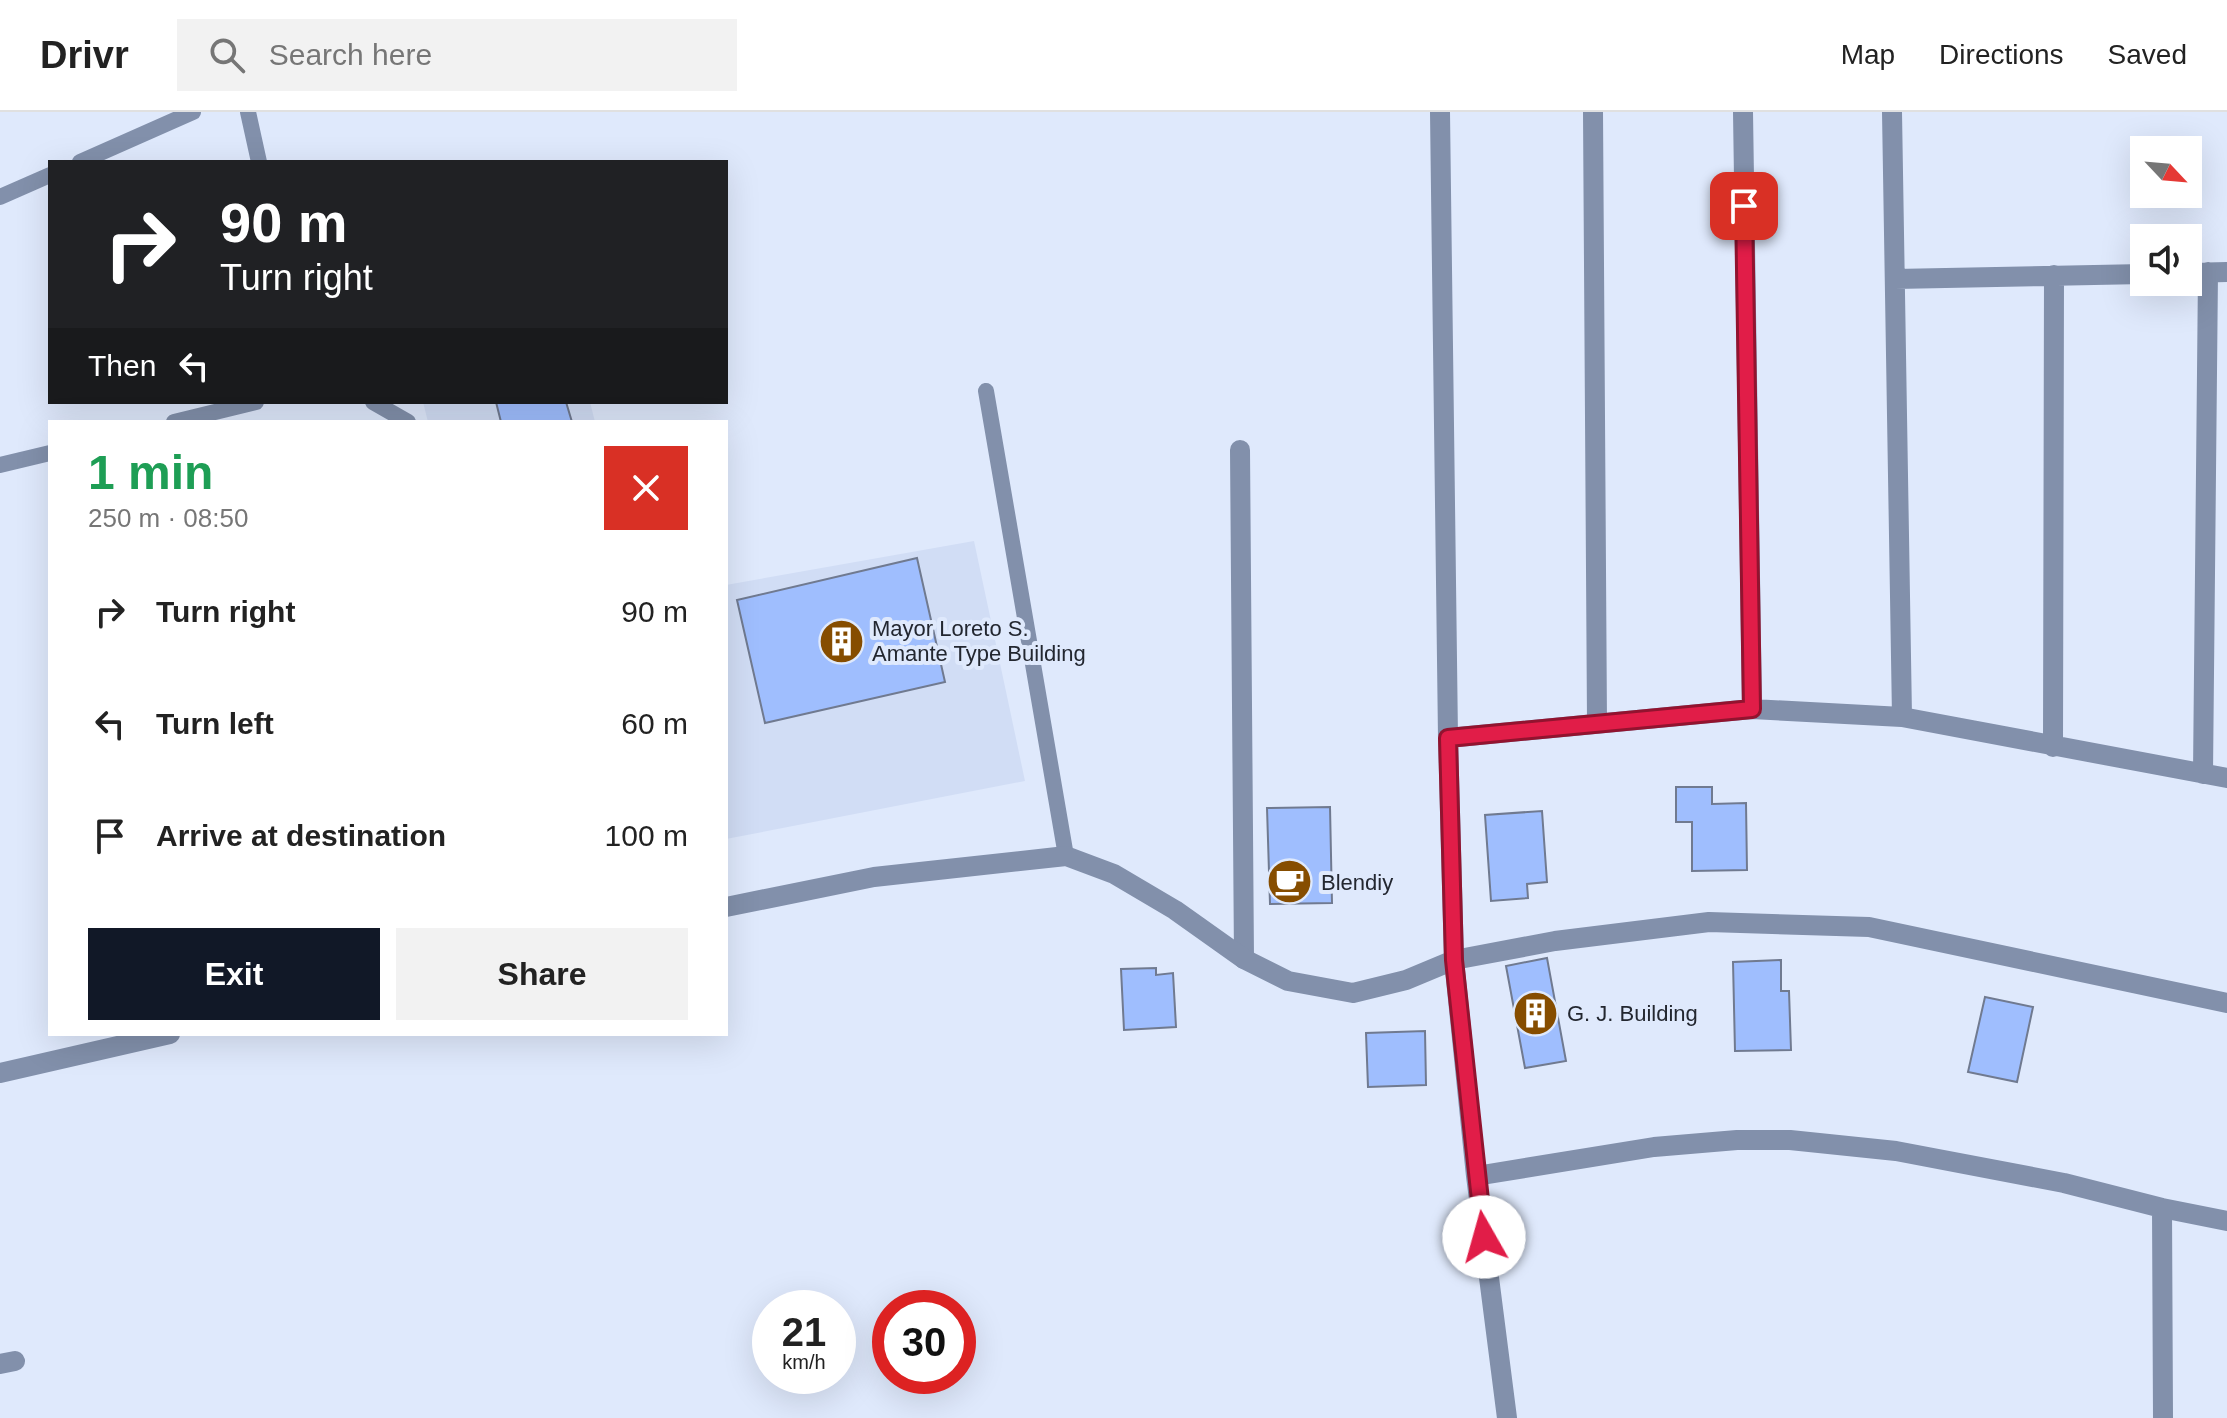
<!DOCTYPE html>
<meta charset="utf-8">
<style>
body{margin:0;font-family:Helvetica,sans-serif;background:#f2f2f2;color:#222;height:100vh;display:flex;flex-direction:column;font-size:30px;white-space:nowrap}
*{box-sizing:border-box;margin:0}
p{font-size:26px;color:#767676}
.icon{flex:none;width:44px;height:44px;fill:none;stroke:currentColor;stroke-width:2;stroke-linecap:round;stroke-linejoin:round}
.map{position:relative;flex:1;overflow:hidden}
.side{position:absolute;left:48px;top:308px;width:680px;height:616px;display:flex;flex-direction:column;background:#fff;border-radius:0px;box-shadow:0 8px 32px #0002}
.side>*{flex:none}
.top-card{position:absolute;left:48px;top:48px;width:680px;height:244px;border-radius:0px;box-shadow:0 8px 32px #0002;background:#202124;color:#fff;overflow:hidden}
.needle{width:52px;rotate:116deg}
.buttons{position:absolute;left:2130px;top:24px;display:grid;gap:16px}
.buttons a{display:grid;place-items:center;width:72px;height:72px;border-radius:0px;background:#fff;box-shadow:0 8px 32px #0002;font-size:40px}
.speed{position:absolute;left:752px;top:1178px;display:flex;gap:16px;font-size:40px;font-weight:700;text-align:center}
.speed>*{display:grid;place-content:center;width:104px;height:104px;border-radius:50%;background:#fff;box-shadow:0 8px 32px #0002;line-height:1}
.speed small{font-size:20px;font-weight:400}
.speed .limit{border:12px solid #d22;background:#fff;color:#111}
.pin{position:absolute;display:grid;place-items:center;width:68px;height:68px;color:#fff;margin:-34px;border-radius:16px;box-shadow:0 4px 12px #0006}
.me{position:absolute;width:88px;margin:-44px;rotate:353deg;stroke-linejoin:round;filter:drop-shadow(0 0 6px #0008)}
.turn{display:flex;align-items:center;gap:28px;height:168px;padding:0 40px;font-size:36px}
.turn .icon{width:104px;height:104px;stroke-width:2.5}
.turn b{display:block;font-size:56px;line-height:68px}
.then{display:flex;align-items:center;height:76px;padding:0 40px;background:#0003;gap:16px;font-size:30px}
.round{display:grid;place-items:center;flex:none;width:84px;height:84px;border-radius:0px;background:#f2f2f2}
.head{display:flex;align-items:center;justify-content:space-between;height:136px;padding:0 40px}
h1{font-size:48px;font-weight:600;line-height:60px;color:#1e9e55}
.primary-button{display:flex;gap:16px;margin-top:auto;padding:16px 40px}
.primary-button a{flex:1;height:92px;border-radius:0px;background:#111827;color:#fff;font-size:32px;font-weight:600;line-height:92px;text-align:center}
.primary-button a+a{background:#f2f2f2;color:#222}
ul{padding:0;list-style:none}
li{display:flex;align-items:center;gap:24px;height:112px;padding:0 40px}
li div{flex:1}
li b{display:block;font-size:30px}
li em{font-style:normal}
header{display:flex;align-items:center;gap:48px;box-sizing:border-box;height:112px;padding:0 40px;background:#fff;border-bottom:2px solid #e0e0e0}
header strong{font-size:38px}
nav{display:flex;gap:44px;margin-inline-start:auto;font-size:28px}
.search{width:560px;height:72px;background:#f2f2f2;display:flex;align-items:center;gap:20px;box-sizing:border-box;padding:0 28px;border-radius:0px;color:#767676;font-size:30px}
.map>svg:first-child{display:block}
</style>
<header>
<strong>Drivr</strong>
<div class="search"><svg class="icon" aria-label="search" viewBox="0 0 24 24"><circle cx="10" cy="10" r="6"/><path d="M15 15l6 6"/></svg>Search here</div>
<nav><a>Map</a><a>Directions</a><a>Saved</a></nav>
</header>
<div class="map">
<svg width="2227" height="1306" viewBox="0 0 2227 1306">
<rect width="100%" height="100%" fill="#dfe9fc"/>
<path fill="#d1ddf5" d="M423,290H590L595,310H428Z
M974,429L1025,669L726,727V473Z"/>
<path fill="#9fbefe" stroke="#707a90" stroke-width="2" d="M496,290H566L572,310H501Z
M917,446L945,570L765,611L737,488Z
M1676,675H1712V692L1746,691L1747,758L1692,759V710H1676Z
M1330,695L1332,791L1270,792L1267,696Z
M1542,699L1547,770L1527,772L1528,786L1491,789L1485,703Z
M1547,846L1566,949L1525,956L1506,854Z
M1781,848V879H1789L1791,938L1735,939L1733,850Z
M1156,856V863L1173,861L1176,915L1124,918L1121,857Z
M1985,885L2033,895L2017,970L1968,960Z
M1425,919L1426,973L1368,975L1366,921Z"/>
<g fill="none" stroke-linecap="round" stroke-linejoin="round">
<path stroke="#8290ab" stroke-width="16" d="M248,0L259,50
M80,50L193,0
M0,85L50,63
M986,279L1066,744
M373,290L408,310
M174,310L256,290
M0,353L50,341"/>
<path stroke="#8290ab" stroke-width="20" d="M1440,0L1448,626L1454,848L1476,1064L1507,1306
M1593,0L1597,610
M1743,0L1752,597
M1892,0L1902,605
M2188,161L2227,160
M1895,167L2144,162
M1240,338L1244,847
M1448,626L1752,597L1902,605L2227,666
M2053,635L2054,163
M2203,662L2208,160
M1476,1064L1654,1035L1737,1028H1790L1896,1039L2064,1071L2162,1096L2227,1109
M2162,1096L2163,1306
M0,1252L15,1249"/>
<path stroke="#8290ab" stroke-width="20" d="M726,795L874,765L1066,744L1114,762L1175,798L1244,847L1288,869L1353,881L1406,868L1454,848L1555,829L1709,810L1869,815L2227,891
M0,961L170,922"/>
</g>
<g fill="none" stroke-linecap="round" stroke-linejoin="round">
<defs>
<path id="route" d="M1484,1125L1454,848L1448,626L1752,597L1744,94"/>
</defs>
<use href="#route" stroke="#92132f" stroke-width="20"/>
<use href="#route" stroke="#e11d48" stroke-width="14"/>
</g>
<defs>
<symbol id="building-disc" viewBox="-11 -11 22 22"><circle r="9.5" fill="#864d00" stroke="#dfe9fc"/><path d="M-4-6H4V6H1V3H-1V6H-4ZM-2.5-4.3h1.7v1.8h-1.7ZM.8-4.3h1.7v1.8H.8ZM-2.5-1h1.7V.8h-1.7ZM.8-1h1.7V.8H.8Z" fill="#fff"/></symbol>
<symbol id="cafe-disc" viewBox="-11 -11 22 22"><circle r="9.5" fill="#864d00" stroke="#dfe9fc"/><path d="M-5.5-4.5H6V0H3Q3 3.5 0 3.5H-2.5Q-5.5 3.5-5.5 0ZM3-3.2v2h1.7v-2ZM-6 4.5H4V6H-6Z" fill="#fff"/></symbol>
</defs>
<g fill-rule="evenodd">
<use href="#building-disc" x="816" y="504" width="51" height="51"/>
<use href="#cafe-disc" x="1264" y="744" width="51" height="51"/>
<use href="#building-disc" x="1510" y="876" width="51" height="51"/>
</g>
<g text-anchor="middle" stroke-width="8" stroke-linejoin="round" paint-order="stroke">
<g font-size="22" fill="#232730" stroke="#dfe9fc" text-anchor="start">
<text x="872" y="524">Mayor Loreto S.<tspan x="872" dy="25">Amante Type Building</tspan></text>
<text x="1321" y="778">Blendiy</text>
<text x="1567" y="909">G. J. Building</text>
</g>
</g>
</svg>
<div class="buttons">
<a><svg class="needle" viewBox="-14 -14 28 28"><path d="M0-13l5 13h-10z" fill="#e53935"/><path d="M0 13l5-13h-10z" fill="#767676"/></svg></a>
<a><svg class="icon" aria-label="sound" viewBox="0 0 24 24"><path d="M4 9h4l5-4v14l-5-4H4zM17 9q2 3 0 6"/></svg></a>
</div>
<div class="speed"><div>21<small>km/h</small></div><div class="limit">30</div></div>
<div class="pin" style="left:1744px;top:94px;background:#d93025"><svg class="icon" aria-label="arrive" viewBox="0 0 24 24"><path d="M6 21V4h12l-3 4 3 4H6"/></svg></div>
<svg class="me" style="left:1484px;top:1125px" viewBox="-20 -20 40 40"><circle r="19" fill="#fff"/><path d="M0-13L10 11 0 6-10 11z" fill="#e11d48"/></svg>
<div class="top-card">
<div class="turn"><svg class="icon" aria-label="right" viewBox="0 0 24 24"><path d="M7 20v-9h11M14 6l5 5-5 5"/></svg><div><b>90 m</b>Turn right</div></div>
<div class="then">Then<svg class="icon" aria-label="left" viewBox="0 0 24 24"><path d="M17 20v-9H6M10 6l-5 5 5 5"/></svg></div>
</div>
<section class="side">
<div class="head"><div><h1>1 min</h1><p>250 m · 08:50</p></div><a class="round" style="background:#d93025;color:#fff"><svg class="icon" aria-label="close" viewBox="0 0 24 24"><path d="M6 6l12 12M18 6L6 18"/></svg></a></div>
<ul>
<li><svg class="icon" aria-label="right" viewBox="0 0 24 24"><path d="M7 20v-9h11M14 6l5 5-5 5"/></svg><div><b>Turn right</b></div><em>90 m</em></li>
<li><svg class="icon" aria-label="left" viewBox="0 0 24 24"><path d="M17 20v-9H6M10 6l-5 5 5 5"/></svg><div><b>Turn left</b></div><em>60 m</em></li>
<li><svg class="icon" aria-label="arrive" viewBox="0 0 24 24"><path d="M6 21V4h12l-3 4 3 4H6"/></svg><div><b>Arrive at destination</b></div><em>100 m</em></li>
</ul>
<div class="primary-button"><a>Exit</a><a>Share</a></div>
</section>
</div>
